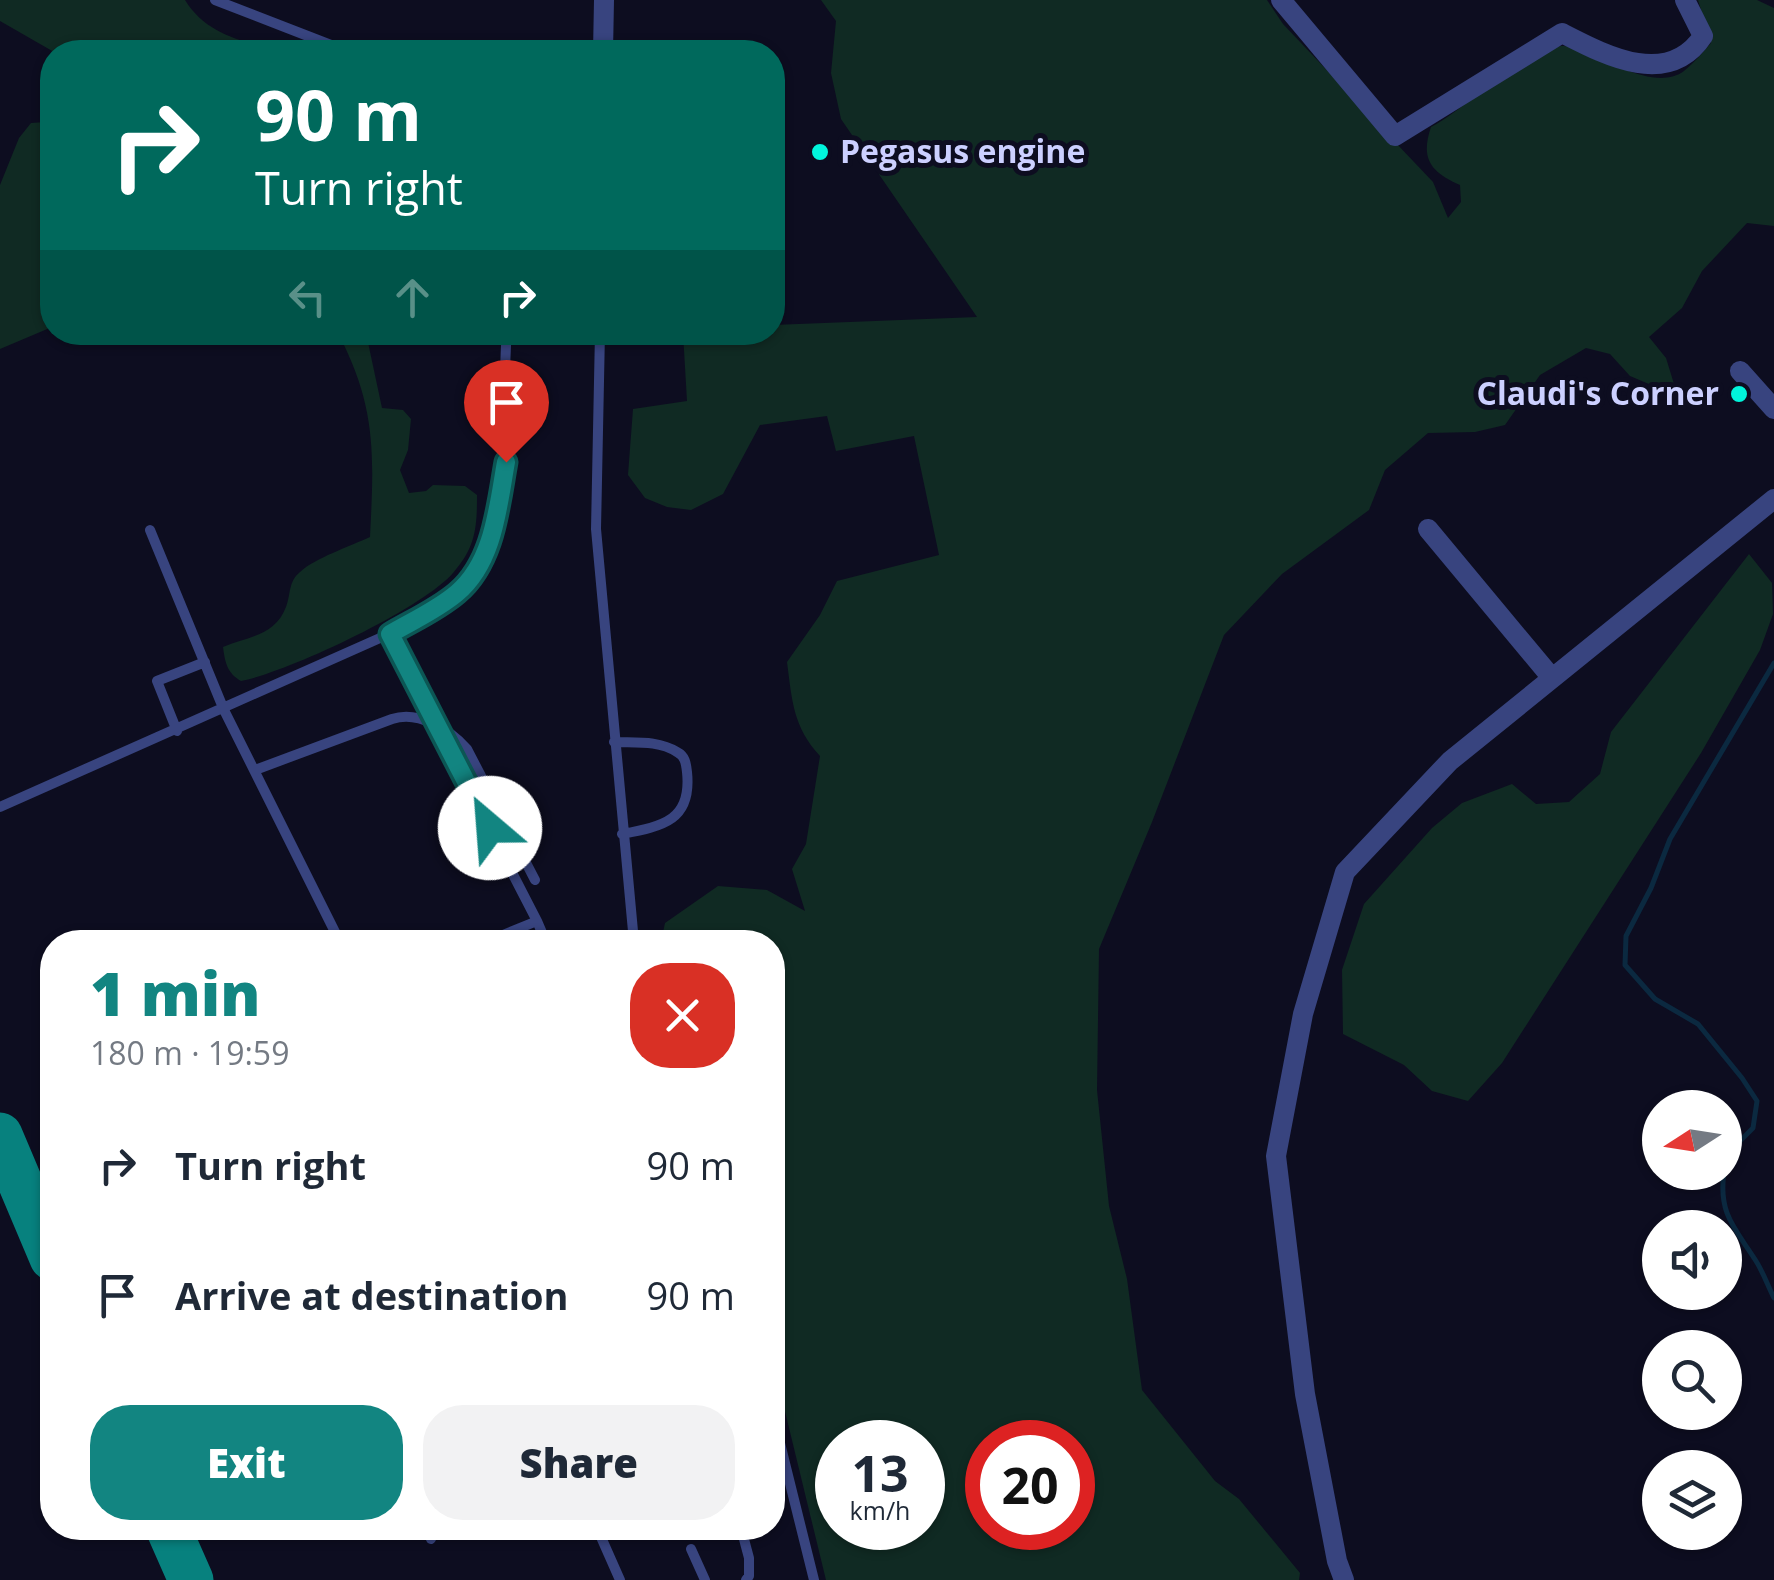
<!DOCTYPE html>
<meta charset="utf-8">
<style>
body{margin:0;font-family:"Open Sans",sans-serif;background:#f2f2f3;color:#1f2937;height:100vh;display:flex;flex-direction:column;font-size:38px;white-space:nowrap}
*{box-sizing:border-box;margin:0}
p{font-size:32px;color:#747a83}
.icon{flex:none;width:55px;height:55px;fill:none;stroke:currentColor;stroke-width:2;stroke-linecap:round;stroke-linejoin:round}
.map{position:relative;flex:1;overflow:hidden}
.sheet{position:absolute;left:40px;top:930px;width:745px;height:610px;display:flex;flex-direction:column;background:#fff;border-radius:40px;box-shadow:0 2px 8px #0004}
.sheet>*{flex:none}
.top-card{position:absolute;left:40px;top:40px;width:745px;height:305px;border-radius:40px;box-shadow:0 2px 8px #0004;background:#00695c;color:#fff;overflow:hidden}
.needle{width:65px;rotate:258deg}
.buttons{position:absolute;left:1642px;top:1090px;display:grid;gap:20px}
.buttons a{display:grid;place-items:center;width:100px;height:100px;border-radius:50%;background:#fff;box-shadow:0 2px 8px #0004;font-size:50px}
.speed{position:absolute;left:815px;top:1420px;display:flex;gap:20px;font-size:50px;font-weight:700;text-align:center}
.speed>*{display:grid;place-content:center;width:130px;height:130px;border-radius:50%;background:#fff;box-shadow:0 2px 8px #0004;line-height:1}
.speed small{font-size:25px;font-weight:400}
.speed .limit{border:15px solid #d22;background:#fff;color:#111}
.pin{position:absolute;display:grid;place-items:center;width:85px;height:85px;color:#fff;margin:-102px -42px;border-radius:50% 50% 50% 0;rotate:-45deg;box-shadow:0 0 10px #0007}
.pin .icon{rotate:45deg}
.me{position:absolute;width:110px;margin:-55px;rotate:333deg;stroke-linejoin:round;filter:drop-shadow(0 0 8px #0008)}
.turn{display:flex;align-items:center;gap:35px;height:210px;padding:0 50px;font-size:45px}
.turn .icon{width:130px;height:130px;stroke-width:2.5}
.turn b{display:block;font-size:70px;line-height:85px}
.lanes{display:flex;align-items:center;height:95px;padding:0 50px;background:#0003;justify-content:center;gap:50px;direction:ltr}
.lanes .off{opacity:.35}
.round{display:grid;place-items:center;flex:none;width:105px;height:105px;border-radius:40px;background:#f2f2f3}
.overview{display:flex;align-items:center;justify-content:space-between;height:170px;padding:0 50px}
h1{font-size:60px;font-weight:800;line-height:75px;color:#128581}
.primary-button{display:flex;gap:20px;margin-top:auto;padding:20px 50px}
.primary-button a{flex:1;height:115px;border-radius:40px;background:#128581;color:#fff;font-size:40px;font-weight:800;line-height:115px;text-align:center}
.primary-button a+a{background:#f2f2f3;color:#1f2937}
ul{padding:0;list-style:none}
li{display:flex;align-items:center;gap:30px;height:130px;padding:0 50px}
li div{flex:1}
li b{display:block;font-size:38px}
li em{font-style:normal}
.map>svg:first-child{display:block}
</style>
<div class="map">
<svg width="1774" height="1580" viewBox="0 0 1774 1580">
<rect width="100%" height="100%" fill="#0d0d20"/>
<path fill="#102a23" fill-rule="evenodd" d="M0,0H185C208,37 248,43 288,52H54L0,21Z
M821,0H1267L1283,24L1433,182L1448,218L1461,202L1460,185C1431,172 1420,159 1431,127C1474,104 1511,56 1561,46C1571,45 1581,51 1590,54C1615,65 1659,90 1684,71C1694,63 1703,52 1711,43L1698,0H1757L1774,8V226L1747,223L1702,271L1682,308L1649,337L1666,358L1674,384L1656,387L1630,376L1610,354L1586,348L1540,375L1505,425L1475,432L1428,433L1385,470L1369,510L1282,574L1224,635L1152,822L1099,949L1097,1090L1109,1206L1127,1279L1142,1390L1215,1481L1239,1499L1300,1573L1299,1580H826L773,1362L772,942H661L665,923L718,886L767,890L805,911L792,869L806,844L820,756C793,727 792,700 787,662L820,615L837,581L939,555L914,436L836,451L827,416L760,425L723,494L691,510L667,507L645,498L628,475L633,409L687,401L683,333L772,332L773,325L977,317L841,119L831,73L836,21ZM838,1442H922V1528H838ZM988,1442H1072V1528H988Z
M46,122L52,127V327L0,349V185L19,138L31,123Z
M338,333H366L382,408L403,410L411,419L408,450L400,470L409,493L426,491L433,485L465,486L477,495C477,527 476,547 453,573C422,609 288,672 241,681C227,673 225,662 223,647C247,637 275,636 286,607C291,594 288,582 300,572C315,558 351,546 370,537C374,455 377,408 338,333Z
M1749,554L1772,583L1773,614L1760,650L1701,753L1502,1063L1468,1101L1432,1091L1404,1065L1343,1034L1342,970L1364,904L1432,828L1462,803L1512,784L1536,804L1569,802L1600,774L1611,732Z"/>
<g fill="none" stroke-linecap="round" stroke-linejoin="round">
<path stroke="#0b2940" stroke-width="5" d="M1725,1167L1727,1154L1753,1128L1757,1101L1742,1078L1698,1024L1655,999L1625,965L1626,936L1651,888L1670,839L1774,663
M1724,1172C1718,1214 1735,1228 1756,1261C1763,1272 1768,1286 1774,1298"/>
<path stroke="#07817e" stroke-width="45" d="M0,1135L52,1258
M168,1528L191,1580"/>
<path stroke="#38447f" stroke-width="10" d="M215,0L349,52
M600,332L596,529L634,942
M150,530L224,710L340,942
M389,634L537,921
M177,731L157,681L205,662
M614,742C635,743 658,740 677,752C685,756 686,763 687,772C692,820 664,826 622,834
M255,770L392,719C418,710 449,729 467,749L535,880
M0,807L389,634C413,621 443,609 462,589C522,523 499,413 507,332
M486,942L537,921L546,942
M772,1411L814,1580
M427,1528L431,1539
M597,1528L620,1580
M741,1528L749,1558V1576L746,1580
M691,1549L705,1580"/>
<path stroke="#38447f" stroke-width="20" d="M1281,0L1395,136L1562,33C1605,55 1668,89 1703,36L1685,0
M603,52L604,0
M1740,371L1774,409
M1428,529L1552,678
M1344,1580L1337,1561L1305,1394L1276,1156L1303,1014L1345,872L1450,761L1774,499"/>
</g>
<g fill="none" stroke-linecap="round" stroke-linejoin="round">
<defs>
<path id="route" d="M490,828L390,634C412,621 437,610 457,593C494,562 498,506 506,462"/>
</defs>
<use href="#route" stroke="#0c5654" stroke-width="25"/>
<use href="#route" stroke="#128581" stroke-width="18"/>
</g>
<g fill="#01f5dc" stroke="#0d0d20" stroke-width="4">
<circle cx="820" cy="152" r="10"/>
<circle cx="1739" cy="394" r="10"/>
</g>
<g text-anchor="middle" stroke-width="10" stroke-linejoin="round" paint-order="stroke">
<g font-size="32" font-weight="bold" fill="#ccd0ff" stroke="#0d0d20" text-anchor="start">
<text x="840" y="163">Pegasus engine</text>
<text x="1719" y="405" text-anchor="end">Claudi's Corner</text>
</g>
</g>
</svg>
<div class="buttons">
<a><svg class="needle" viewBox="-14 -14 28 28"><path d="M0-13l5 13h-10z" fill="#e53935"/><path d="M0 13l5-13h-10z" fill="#747a83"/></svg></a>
<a><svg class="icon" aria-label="sound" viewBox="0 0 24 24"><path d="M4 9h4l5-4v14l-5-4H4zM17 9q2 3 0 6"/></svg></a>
<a><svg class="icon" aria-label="search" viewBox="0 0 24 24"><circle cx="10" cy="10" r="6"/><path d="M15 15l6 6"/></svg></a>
<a><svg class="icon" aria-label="layers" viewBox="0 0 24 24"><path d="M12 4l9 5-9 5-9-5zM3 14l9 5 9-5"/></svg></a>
</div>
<div class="speed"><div>13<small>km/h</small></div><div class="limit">20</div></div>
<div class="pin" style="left:506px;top:462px;background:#d93025"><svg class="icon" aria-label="arrive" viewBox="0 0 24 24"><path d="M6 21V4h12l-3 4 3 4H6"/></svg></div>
<svg class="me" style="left:490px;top:828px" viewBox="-20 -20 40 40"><circle r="19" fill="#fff"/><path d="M0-13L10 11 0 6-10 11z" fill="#128581"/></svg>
<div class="top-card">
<div class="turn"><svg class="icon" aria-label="right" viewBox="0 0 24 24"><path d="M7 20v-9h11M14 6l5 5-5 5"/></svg><div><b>90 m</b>Turn right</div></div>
<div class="lanes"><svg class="icon off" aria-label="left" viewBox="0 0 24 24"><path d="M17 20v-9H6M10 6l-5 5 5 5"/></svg><svg class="icon off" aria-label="ahead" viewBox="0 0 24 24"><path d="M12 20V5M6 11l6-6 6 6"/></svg><svg class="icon" aria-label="right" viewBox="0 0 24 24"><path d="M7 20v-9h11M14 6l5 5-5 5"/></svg></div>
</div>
<section class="sheet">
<div class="overview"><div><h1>1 min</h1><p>180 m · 19:59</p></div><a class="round" style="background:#d93025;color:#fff"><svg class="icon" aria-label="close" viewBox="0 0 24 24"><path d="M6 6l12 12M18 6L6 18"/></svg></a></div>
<ul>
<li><svg class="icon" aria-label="right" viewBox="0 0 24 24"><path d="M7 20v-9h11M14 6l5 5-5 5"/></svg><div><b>Turn right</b></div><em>90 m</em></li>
<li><svg class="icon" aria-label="arrive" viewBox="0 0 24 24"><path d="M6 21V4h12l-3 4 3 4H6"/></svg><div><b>Arrive at destination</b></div><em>90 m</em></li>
</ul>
<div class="primary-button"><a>Exit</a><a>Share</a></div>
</section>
</div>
